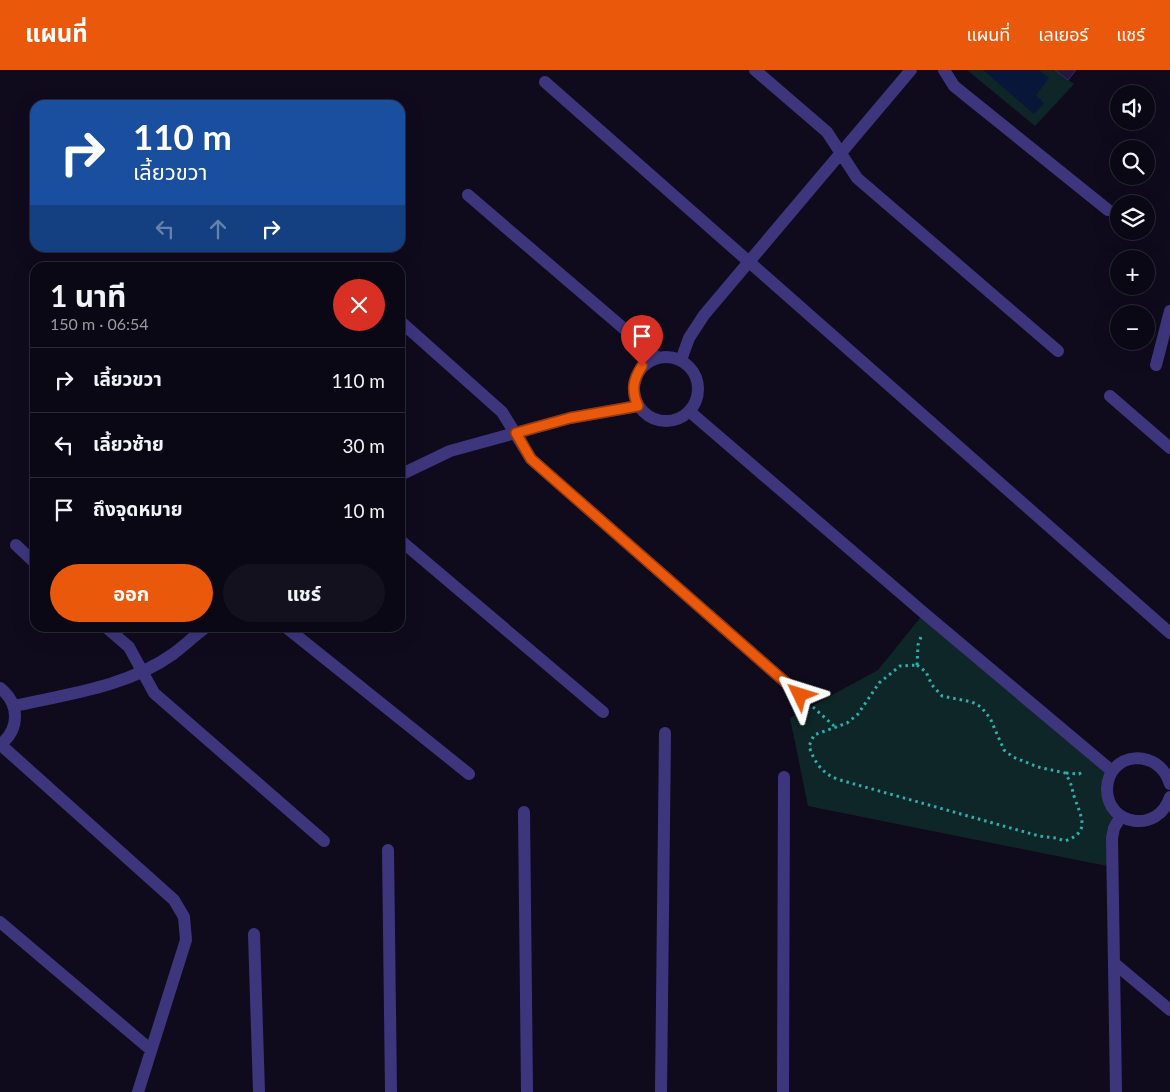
<!DOCTYPE html>
<html lang="th">
<meta charset="utf-8">
<style>
body{margin:0;font-family:Lato,"Noto Sans Thai",sans-serif;background:#14111f;color:#f1f3f6;height:100vh;display:flex;flex-direction:column;font-size:19px;white-space:nowrap}
*{box-sizing:border-box;margin:0}
p{font-size:16px;color:#9a9aa1}
.icon{flex:none;width:28px;height:28px;fill:none;stroke:currentColor;stroke-width:2;stroke-linecap:round;stroke-linejoin:round}
.map{position:relative;flex:1;overflow:hidden}
.panel{position:absolute;left:30px;top:192px;width:375px;height:370px;display:flex;flex-direction:column;background:#0b0816;border-radius:15px;box-shadow:0 5px 20px #0002,0 0 0 1px #2b2935}
.panel>*{flex:none}
.top-card{position:absolute;left:30px;top:30px;width:375px;height:152px;border-radius:15px;box-shadow:0 5px 20px #0002,0 0 0 1px #2b2935;background:#1a4fa0;color:#fff;overflow:hidden}
.fabs{position:absolute;left:1110px;top:15px;display:grid;gap:10px}
.fabs a{display:grid;place-items:center;width:45px;height:45px;border-radius:50%;background:#0b0816;box-shadow:0 5px 20px #0002,0 0 0 1px #2b2935;font-size:25px}
.pin{position:absolute;display:grid;place-items:center;width:42px;height:42px;color:#fff;margin:-51px -21px;border-radius:50% 50% 50% 0;rotate:-45deg;box-shadow:0 0 5px #0007}
.pin .icon{rotate:45deg}
.me{position:absolute;width:55px;margin:-28px;rotate:311deg;stroke-linejoin:round;filter:drop-shadow(0 0 4px #0008)}
.turn{display:flex;align-items:center;gap:18px;height:105px;padding:0 20px;font-size:22px}
.turn .icon{width:65px;height:65px;stroke-width:2.5}
.turn b{display:block;font-size:35px;line-height:42px}
.lanes{display:flex;align-items:center;height:48px;padding:0 20px;background:#0003;justify-content:center;gap:25px;direction:ltr}
.lanes .off{opacity:.35}
.round{display:grid;place-items:center;flex:none;width:52px;height:52px;border-radius:26px;background:#14111f}
.overview{display:flex;align-items:center;justify-content:space-between;height:85px;padding:0 20px}
h1{font-size:30px;font-weight:700;line-height:38px}
.cta{display:flex;gap:10px;margin-top:auto;padding:10px 20px}
.cta a{flex:1;height:58px;border-radius:30px;background:#ea580c;color:#fff;font-size:20px;font-weight:700;line-height:58px;text-align:center}
.cta a+a{background:#14111f;color:#f1f3f6}
ul{padding:0;list-style:none}
li{display:flex;align-items:center;gap:15px;height:65px;padding:0 20px;border-top:1px solid #2b2935}
li div{flex:1}
li b{display:block;font-size:19px}
li em{font-style:normal}
header{display:flex;align-items:center;gap:30px;box-sizing:border-box;height:70px;padding:0 25px;background:#ea580c;color:#fff}
header strong{font-size:24px}
nav{display:flex;gap:28px;margin-inline-start:auto;font-size:18px}
.map>svg:first-child{display:block}
</style>
<header>
<strong>แผนที่</strong>
<nav><a>แผนที่</a><a>เลเยอร์</a><a>แชร์</a></nav>
</header>
<div class="map">
<svg width="1170" height="1022" viewBox="0 0 1170 1022">
<rect width="100%" height="100%" fill="#0f0b1d"/>
<path fill="#0e2627" d="M967,0H1055L1074,14L1035,56Z
M924,543L1112,701L1113,738L1112,797L808,736L790,648L878,600Z"/>
<path fill="#081739" d="M983,0H1039L1049,8L1036,25L1044,33L1034,44Z"/>
<path fill="#22173e" stroke="#3a296a" d="M1055,0H1076L1068,10Z"/>
<g fill="none" stroke-linecap="round" stroke-linejoin="round">
<path stroke="#2cafaf" stroke-width="3" stroke-dasharray="2.5 4" stroke-linecap="butt" d="M917,595L926,602L932,615L942,626L972,632L981,637L990,648L1004,680L1013,687L1038,697L1065,703C1073,715 1071,718 1075,729C1082,749 1090,762 1065,771L1056,768L1039,766L840,710C823,705 814,692 809,676L814,665L847,653L858,644L879,613L900,596Z
M917,595L918,575L922,564
M813,637L834,656
M1066,703L1079,704L1084,701"/>
<path stroke="#3d367d" stroke-width="12" d="M755,0L827,62L857,108L1058,281
M944,0L954,16L1108,140
M545,12L1170,563
M468,125L657,287
M400,251L502,342L531,389L800,625
M634 319a32 32 0 1 1 64 0a32 32 0 1 1-64 0Z
M681,290L689,268L704,245L911,0
M1156,295L1170,241
M1110,326L1170,378
M689,341L924,543L1112,701
M400,405L450,381L570,348L638,336
M400,470L603,642
M16,475L35,493
M107,558L129,577L154,623L324,771
M287,558L469,704
M0,618C20,634 20,659 0,675
M14,636C68,624 127,617 173,584C184,576 194,566 205,558
M1,675L174,830L184,847L186,870L138,1022
M1170,714C1159,677 1108,681 1107,719C1107,756 1158,764 1170,727
M524,742L527,1022
M388,780L391,1022
M0,852L151,980
M254,864L259,1022
M1114,893L1170,940
M661,1022L665,663
M783,1022L784,707
M1116,1022L1112,768L1114,758L1121,746"/>
</g>
<g fill="none" stroke-linecap="round" stroke-linejoin="round">
<defs>
<path id="route" d="M642,296C633,310 631,320 638,336L570,348L516,363L531,389L800,625"/>
</defs>
<use href="#route" stroke="#983908" stroke-width="12"/>
<use href="#route" stroke="#ea580c" stroke-width="9"/>
</g>
</svg>
<div class="fabs">
<a><svg class="icon" aria-label="sound" viewBox="0 0 24 24"><path d="M4 9h4l5-4v14l-5-4H4zM17 9q2 3 0 6"/></svg></a>
<a><svg class="icon" aria-label="search" viewBox="0 0 24 24"><circle cx="10" cy="10" r="6"/><path d="M15 15l6 6"/></svg></a>
<a><svg class="icon" aria-label="layers" viewBox="0 0 24 24"><path d="M12 4l9 5-9 5-9-5zM3 14l9 5 9-5"/></svg></a>
<a>+</a>
<a>−</a>
</div>
<div class="pin" style="left:642px;top:296px;background:#d93025"><svg class="icon" aria-label="arrive" viewBox="0 0 24 24"><path d="M6 21V4h12l-3 4 3 4H6"/></svg></div>
<svg class="me" style="left:800px;top:625px" viewBox="-20 -20 40 40"><path d="M0-17L14 15 0 8-14 15z" fill="#ea580c" stroke="#fff" stroke-width="4"/></svg>
<div class="top-card">
<div class="turn"><svg class="icon" aria-label="right" viewBox="0 0 24 24"><path d="M7 20v-9h11M14 6l5 5-5 5"/></svg><div><b>110 m</b>เลี้ยวขวา</div></div>
<div class="lanes"><svg class="icon off" aria-label="left" viewBox="0 0 24 24"><path d="M17 20v-9H6M10 6l-5 5 5 5"/></svg><svg class="icon off" aria-label="ahead" viewBox="0 0 24 24"><path d="M12 20V5M6 11l6-6 6 6"/></svg><svg class="icon" aria-label="right" viewBox="0 0 24 24"><path d="M7 20v-9h11M14 6l5 5-5 5"/></svg></div>
</div>
<section class="panel">
<div class="overview"><div><h1>1 นาที</h1><p>150 m · 06:54</p></div><a class="round" style="background:#d93025;color:#fff"><svg class="icon" aria-label="close" viewBox="0 0 24 24"><path d="M6 6l12 12M18 6L6 18"/></svg></a></div>
<ul>
<li><svg class="icon" aria-label="right" viewBox="0 0 24 24"><path d="M7 20v-9h11M14 6l5 5-5 5"/></svg><div><b>เลี้ยวขวา</b></div><em>110 m</em></li>
<li><svg class="icon" aria-label="left" viewBox="0 0 24 24"><path d="M17 20v-9H6M10 6l-5 5 5 5"/></svg><div><b>เลี้ยวซ้าย</b></div><em>30 m</em></li>
<li><svg class="icon" aria-label="arrive" viewBox="0 0 24 24"><path d="M6 21V4h12l-3 4 3 4H6"/></svg><div><b>ถึงจุดหมาย</b></div><em>10 m</em></li>
</ul>
<div class="cta"><a>ออก</a><a>แชร์</a></div>
</section>
</div>
